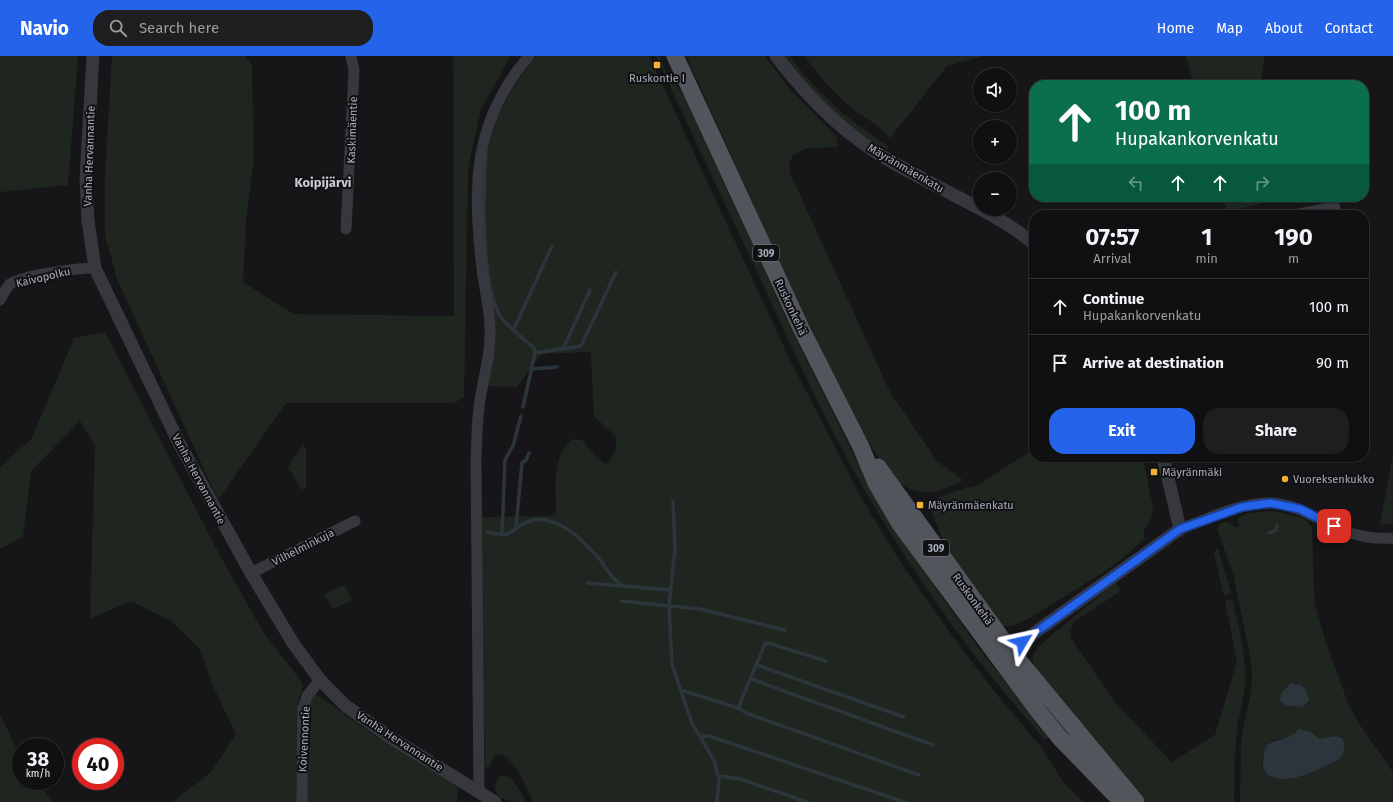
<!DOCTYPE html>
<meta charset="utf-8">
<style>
body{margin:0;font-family:"Fira Sans",sans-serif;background:#1e1e20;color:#f1f3f6;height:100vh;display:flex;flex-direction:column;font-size:15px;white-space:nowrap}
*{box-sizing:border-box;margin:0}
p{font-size:13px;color:#9c9d9f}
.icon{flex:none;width:22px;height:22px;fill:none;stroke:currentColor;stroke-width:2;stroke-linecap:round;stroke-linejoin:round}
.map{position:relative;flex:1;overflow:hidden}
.side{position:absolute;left:1029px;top:154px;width:340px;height:252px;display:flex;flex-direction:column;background:#101012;border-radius:16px;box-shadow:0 1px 3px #0004,0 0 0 1px #303032}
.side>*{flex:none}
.hud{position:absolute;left:1029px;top:24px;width:340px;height:122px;border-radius:16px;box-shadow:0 1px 3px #0004,0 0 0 1px #303032;background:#0b6e4f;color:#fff;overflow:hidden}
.tools{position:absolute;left:973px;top:12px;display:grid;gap:8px}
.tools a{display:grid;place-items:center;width:44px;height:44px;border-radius:50%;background:#101012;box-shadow:0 1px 3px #0004,0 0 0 1px #303032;font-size:20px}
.speed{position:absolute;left:12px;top:682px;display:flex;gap:8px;font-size:20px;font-weight:700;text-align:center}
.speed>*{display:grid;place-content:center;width:52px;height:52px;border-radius:50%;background:#101012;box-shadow:0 1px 3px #0004,0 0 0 1px #303032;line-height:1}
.speed small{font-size:10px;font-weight:400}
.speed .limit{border:6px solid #d22;background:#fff;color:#111}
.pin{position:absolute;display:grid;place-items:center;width:34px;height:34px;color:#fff;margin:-17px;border-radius:8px;box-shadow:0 2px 6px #0006}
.me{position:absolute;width:44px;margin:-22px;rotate:54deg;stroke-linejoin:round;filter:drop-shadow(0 0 3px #0008)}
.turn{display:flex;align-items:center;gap:14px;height:84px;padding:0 20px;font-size:18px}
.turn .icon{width:52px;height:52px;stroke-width:2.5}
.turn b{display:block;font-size:28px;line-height:34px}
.lanes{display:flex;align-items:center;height:38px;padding:0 20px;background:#0003;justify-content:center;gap:20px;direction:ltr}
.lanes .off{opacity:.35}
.eta{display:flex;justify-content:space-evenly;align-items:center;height:68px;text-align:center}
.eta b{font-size:24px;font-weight:700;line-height:28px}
.primary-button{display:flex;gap:8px;margin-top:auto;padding:8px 20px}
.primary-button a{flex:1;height:46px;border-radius:16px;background:#2563eb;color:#fff;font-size:16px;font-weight:700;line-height:46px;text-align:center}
.primary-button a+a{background:#1e1e20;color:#f1f3f6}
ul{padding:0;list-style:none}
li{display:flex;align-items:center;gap:12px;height:56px;padding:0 20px;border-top:1px solid #303032}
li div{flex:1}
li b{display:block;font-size:15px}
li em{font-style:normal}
header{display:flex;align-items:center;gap:24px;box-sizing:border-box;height:56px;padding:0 20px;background:#2563eb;color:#fff}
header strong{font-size:19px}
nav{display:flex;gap:22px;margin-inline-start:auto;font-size:14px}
.search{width:280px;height:36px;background:#1e1e20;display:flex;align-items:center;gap:10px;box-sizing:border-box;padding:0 14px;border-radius:16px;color:#9c9d9f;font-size:15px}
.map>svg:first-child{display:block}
</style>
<header>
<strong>Navio</strong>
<div class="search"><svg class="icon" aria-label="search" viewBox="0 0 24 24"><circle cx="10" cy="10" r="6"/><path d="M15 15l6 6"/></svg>Search here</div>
<nav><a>Home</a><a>Map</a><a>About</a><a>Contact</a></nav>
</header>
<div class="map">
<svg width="1393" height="746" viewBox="0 0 1393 746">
<rect width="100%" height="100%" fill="#161618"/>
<path fill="#1e261f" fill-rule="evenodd" d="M0,0H78L68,129L0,136Z
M112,0H245L252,9L254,103L246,164L243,226L293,258L454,260L453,0H511L481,53L468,112L464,342L453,347H286L218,444L117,223L105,179V118Z
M536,0H649L791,306L862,443L901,507L951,578L998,640L1042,692L1063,726L1083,746H533C528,734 512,696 497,698L493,702L490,711H485L480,461L552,460L556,457C556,432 551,400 573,383L582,384L597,402L606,408C613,404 618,389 616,381L594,360L591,298L589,296L543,298L539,301L517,331L488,330C489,297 490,265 490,232C489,212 485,192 484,172C481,96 489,60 536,0Z
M656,0H659L666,16L684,40L786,262L866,423L939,537L981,595L1049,681L1046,683H1044C983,614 927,539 880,460C834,385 798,306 762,226C726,151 691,76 656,0Z
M686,0H765L789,32L835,79L837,84V91L807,92L793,99L789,109L790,117L890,336L937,405L963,424L960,426C944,434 923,442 906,431C876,412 851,352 835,320C782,215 735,107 686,0Z
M783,0H790C816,37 850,65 888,90V93C881,93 871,85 864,81C832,57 809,30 783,0Z
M804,0H983L947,10L890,82C877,67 871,66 857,56C836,40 820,21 804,0Z
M1186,0H1265L1260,29H1194Z
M1223,141H1263V147L1227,156Z
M105,276L218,496L262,574L301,625L303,630L299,643L298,746H173L211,716L236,678L212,628L200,593L171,565L131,545L90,563L95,389L80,365L31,415L23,481L0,493V411L32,382L74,282Z
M303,388L306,392V433H301L288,411Z
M1034,393V401H1143L1153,452L1151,463L1144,473V483C1112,514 1086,527 1049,550C1034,559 1023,569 1005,570L1002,569L946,493L929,449L934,443L962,433L976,430Z
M1393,397V468L1380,469Z
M1272,455L1303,462L1312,471L1314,534L1315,549L1326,586L1348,647L1360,669L1393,716V746H1240L1241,683L1251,636L1252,617L1249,595L1233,517L1217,473L1218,470L1223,466L1230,467L1235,472L1240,470L1237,463L1247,457ZM1291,627L1298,628L1299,651L1287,650L1281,637ZM1303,673L1319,683L1335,680L1342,682C1347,689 1344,698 1338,704L1297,721L1265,716C1260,706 1262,690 1273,685C1278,682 1284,683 1289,681C1294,679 1299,676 1303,673Z
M1216,493H1218L1231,536L1224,541L1214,497Z
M1116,526L1121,535L1075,565L1070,573L1071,582L1116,648L1172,706L1215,679L1237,605L1225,545L1232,543C1238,567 1245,593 1245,618C1246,638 1239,656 1237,675C1234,699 1235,722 1234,746H1146L1113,711L1033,611V599L1041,588Z
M345,529L352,544L333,553L324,538Z
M316,638L371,677L458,731L457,746H305L307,658L309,644Z
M0,658L21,702V725H37L52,746H0Z
M503,719L511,722L527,746C514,746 495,746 495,729L499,720Z"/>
<path fill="#2c353c" d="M1291,627L1301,629L1306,634L1309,644L1303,651L1287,650L1280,645L1281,637Z
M1300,673L1311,676L1319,683L1335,680L1342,682C1347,689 1344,698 1338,704C1318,713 1289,731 1268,719C1264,715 1263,711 1263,705C1264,681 1274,688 1290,680C1294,679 1296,675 1300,673Z"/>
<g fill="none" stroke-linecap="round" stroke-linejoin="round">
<path stroke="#2c353c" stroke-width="3.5" d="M486,98C483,137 481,224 499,258C502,266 526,285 534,292L535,297
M514,273L552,190
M563,293L590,234
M532,313L557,311
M523,351L535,297L581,290L616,216
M673,445L675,493L669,549L672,609L692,667L715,706L719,725L717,746
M516,471L522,407L526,404L529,397
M487,476L505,479C516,475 520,466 534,464C560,460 586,487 601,505C608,515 612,523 623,530
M1269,477L1276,474L1277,469
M502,479L505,404L513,390L521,360
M587,527L670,534
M621,545L700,553L785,574
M757,609L904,661
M751,623L933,689
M681,634L738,652L765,588L768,587L826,605
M738,652L746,657L919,719
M701,680H709L904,746
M719,720L740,723L807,746"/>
<path stroke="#37383d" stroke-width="11" d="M1294,159L1335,151
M346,173L354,14L351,0
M0,244C3,239 6,232 10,228C22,219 79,212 95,212
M1180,473C1208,463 1241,446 1271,447C1298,448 1320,465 1345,475C1360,481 1377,483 1393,482
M251,517L355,465
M479,736L476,402C477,380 477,359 481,338C485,316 491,295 490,272C490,252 484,232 482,212C472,131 473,65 529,0
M302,746L303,653L307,640L320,624"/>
<path stroke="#37383d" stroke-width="13" d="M93,0L86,123L88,165L95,212L179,387L251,517L293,587L320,624L346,650L388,680L495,746
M776,0C808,42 846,80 892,106C919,121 946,135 973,149C994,160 1016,172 1034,188
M1002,600L1180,473L1163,401"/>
<path stroke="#53555c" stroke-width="17" d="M675,0L801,272L861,391L876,427L900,468L1039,656L1060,682L1122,746
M878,411L1010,594L1136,746"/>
</g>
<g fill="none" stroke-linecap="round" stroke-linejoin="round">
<defs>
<path id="route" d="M1022,586L1180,473L1242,451L1270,447L1300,453L1334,470"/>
</defs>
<use href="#route" stroke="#184099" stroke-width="10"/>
<use href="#route" stroke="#2563eb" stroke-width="7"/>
</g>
<g fill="#f2b134" stroke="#111113" stroke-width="1.5">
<rect x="653" y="5" width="8" height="8" rx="2"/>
<rect x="1150" y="412" width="8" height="8" rx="2"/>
<circle cx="1285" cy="423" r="4"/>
<rect x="916" y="445" width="8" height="8" rx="2"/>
</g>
<g text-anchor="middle" stroke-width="4" stroke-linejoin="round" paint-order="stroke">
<g fill="#111113" stroke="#7b7e86" stroke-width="1">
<rect x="753" y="189" width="26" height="16" rx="3"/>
<rect x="923" y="484" width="26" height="16" rx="3"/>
</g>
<g font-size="10" font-weight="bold" fill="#a8adb8">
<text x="766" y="201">309</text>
<text x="936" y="496">309</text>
</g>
<g font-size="11" fill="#a8adb8" stroke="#111113" text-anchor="start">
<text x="657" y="26" text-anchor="middle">Ruskontie I</text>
<text x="1162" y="420">Mäyränmäki</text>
<text x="1293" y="427">Vuoreksenkukko</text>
<text x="928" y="453">Mäyränmäenkatu</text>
</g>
<g font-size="11" fill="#a8adb8" stroke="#111113">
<text transform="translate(352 74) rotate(-88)" y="4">Kaskimäentie</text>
<text transform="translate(89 100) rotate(-88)" y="4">Vanha Hervannantie</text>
<text transform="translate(906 112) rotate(30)" y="4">Mäyränmäenkatu</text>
<text transform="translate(43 221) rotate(-13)" y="4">Kaivopolku</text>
<text transform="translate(791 251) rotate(65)" y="4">Ruskonkehä</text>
<text transform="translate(199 423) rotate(62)" y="4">Vanha Hervannantie</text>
<text transform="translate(303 491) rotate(-27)" y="4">Vilhelminkuja</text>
<text transform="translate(973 543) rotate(54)" y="4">Ruskonkehä</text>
<text transform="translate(304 683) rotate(-87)" y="4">Koivennontie</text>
<text transform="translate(400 685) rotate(33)" y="4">Vanha Hervannantie</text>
</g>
<g font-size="13" font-weight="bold" fill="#c9ccd4" stroke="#111113">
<text x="323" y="131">Koipijärvi</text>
</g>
</g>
</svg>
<div class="tools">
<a><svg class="icon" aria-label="sound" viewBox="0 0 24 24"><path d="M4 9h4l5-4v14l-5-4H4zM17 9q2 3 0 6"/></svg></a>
<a>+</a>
<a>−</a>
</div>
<div class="speed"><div>38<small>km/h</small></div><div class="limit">40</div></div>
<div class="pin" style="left:1334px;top:470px;background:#d93025"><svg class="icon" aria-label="arrive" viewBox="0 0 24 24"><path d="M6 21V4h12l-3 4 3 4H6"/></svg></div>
<svg class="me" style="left:1022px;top:586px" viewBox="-20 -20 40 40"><path d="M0-17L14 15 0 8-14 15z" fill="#2563eb" stroke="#fff" stroke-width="4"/></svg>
<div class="hud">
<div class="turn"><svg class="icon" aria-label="ahead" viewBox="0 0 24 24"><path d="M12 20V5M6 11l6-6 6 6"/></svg><div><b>100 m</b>Hupakankorvenkatu</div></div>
<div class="lanes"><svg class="icon off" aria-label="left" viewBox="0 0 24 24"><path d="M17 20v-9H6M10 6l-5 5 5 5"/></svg><svg class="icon" aria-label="ahead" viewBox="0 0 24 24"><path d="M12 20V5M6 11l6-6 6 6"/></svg><svg class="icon" aria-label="ahead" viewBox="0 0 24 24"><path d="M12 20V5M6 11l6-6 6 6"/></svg><svg class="icon off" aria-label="right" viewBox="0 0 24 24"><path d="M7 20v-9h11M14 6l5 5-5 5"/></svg></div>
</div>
<section class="side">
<div class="eta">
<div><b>07:57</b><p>Arrival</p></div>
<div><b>1</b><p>min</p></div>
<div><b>190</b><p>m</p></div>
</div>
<ul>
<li><svg class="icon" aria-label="ahead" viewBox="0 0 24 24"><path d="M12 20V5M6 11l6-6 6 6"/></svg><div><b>Continue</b><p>Hupakankorvenkatu</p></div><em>100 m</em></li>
<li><svg class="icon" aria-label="arrive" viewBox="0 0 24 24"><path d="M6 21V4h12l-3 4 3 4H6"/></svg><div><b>Arrive at destination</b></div><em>90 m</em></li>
</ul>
<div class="primary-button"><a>Exit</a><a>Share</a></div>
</section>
</div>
